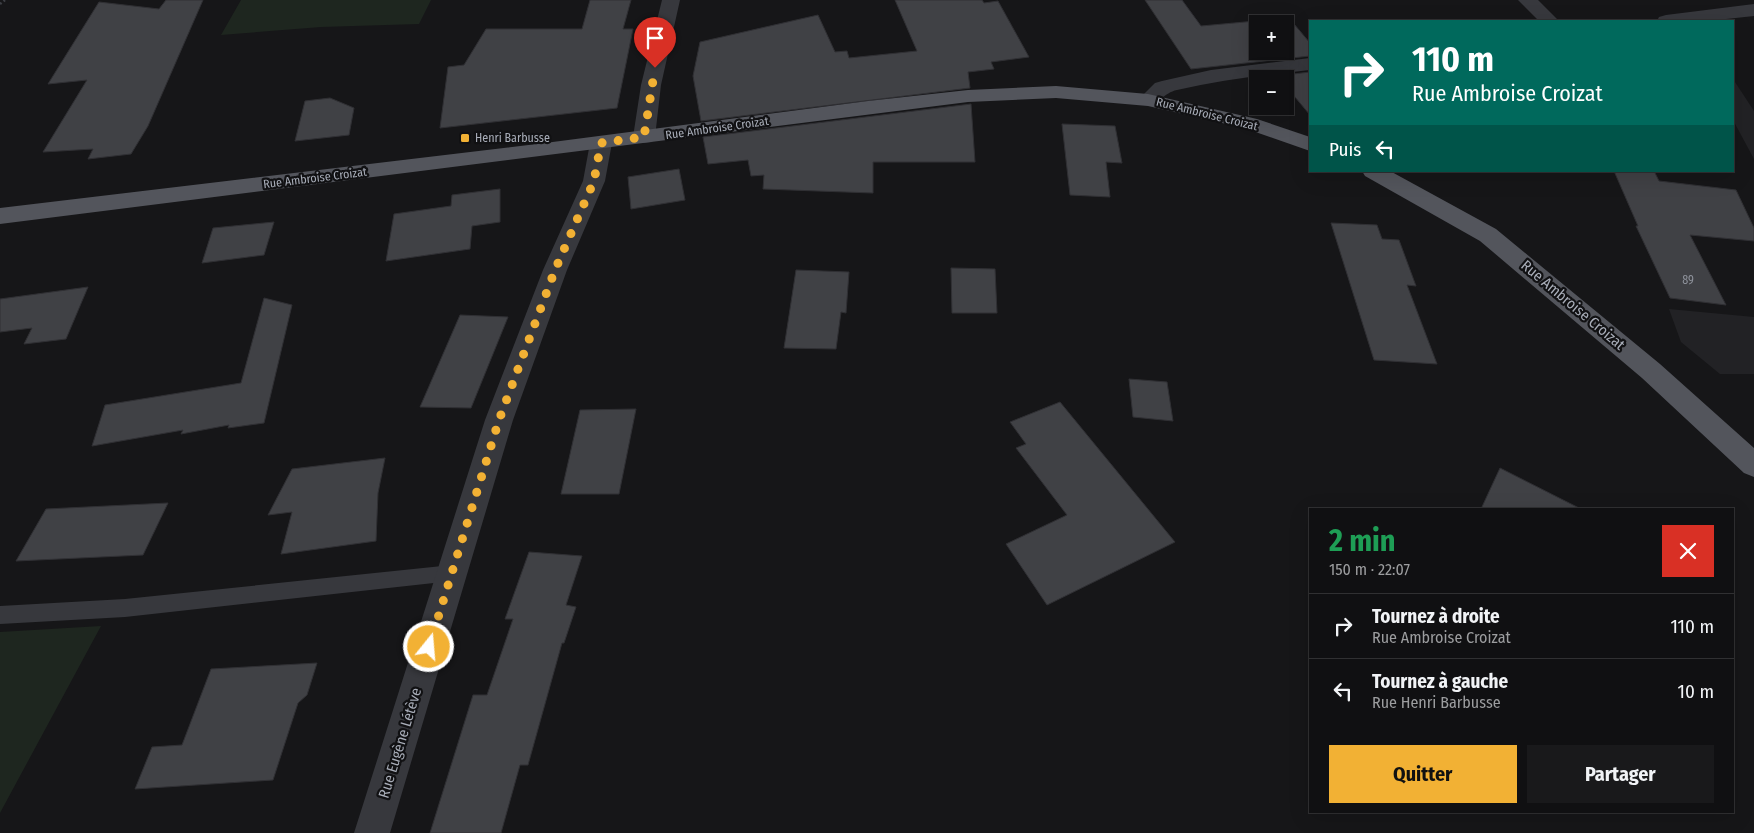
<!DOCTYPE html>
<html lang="fr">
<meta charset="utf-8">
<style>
body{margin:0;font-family:"Fira Sans Condensed",sans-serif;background:#19191b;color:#f1f3f6;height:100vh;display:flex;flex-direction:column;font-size:19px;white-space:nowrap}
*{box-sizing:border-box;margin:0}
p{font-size:16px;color:#9c9d9f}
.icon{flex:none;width:28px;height:28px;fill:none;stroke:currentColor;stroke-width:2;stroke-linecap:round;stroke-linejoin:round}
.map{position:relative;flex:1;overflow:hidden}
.panel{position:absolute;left:1309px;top:508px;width:425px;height:305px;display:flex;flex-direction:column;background:#101012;border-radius:0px;box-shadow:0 5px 20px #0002,0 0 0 1px #303032}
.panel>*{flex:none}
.banner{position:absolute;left:1309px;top:20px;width:425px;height:152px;border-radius:0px;box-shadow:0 5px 20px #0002,0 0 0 1px #303032;background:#00695c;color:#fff;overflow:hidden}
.buttons{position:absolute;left:1249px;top:15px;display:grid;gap:10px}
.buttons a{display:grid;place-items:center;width:45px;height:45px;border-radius:0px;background:#101012;box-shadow:0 5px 20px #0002,0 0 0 1px #303032;font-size:25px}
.pin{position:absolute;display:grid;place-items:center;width:42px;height:42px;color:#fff;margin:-51px -21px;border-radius:50% 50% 50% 0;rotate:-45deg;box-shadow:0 0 5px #0007}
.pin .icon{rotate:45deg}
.me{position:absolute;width:55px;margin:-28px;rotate:17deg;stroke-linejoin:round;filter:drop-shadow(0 0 4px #0008)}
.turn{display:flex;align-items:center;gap:18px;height:105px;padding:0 20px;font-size:22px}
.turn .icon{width:65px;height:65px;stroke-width:2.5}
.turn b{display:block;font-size:35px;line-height:42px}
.then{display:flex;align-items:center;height:48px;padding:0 20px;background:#0003;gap:10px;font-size:19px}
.round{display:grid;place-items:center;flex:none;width:52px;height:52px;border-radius:0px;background:#19191b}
.overview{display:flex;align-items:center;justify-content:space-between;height:85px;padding:0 20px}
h1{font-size:30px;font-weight:700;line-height:38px;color:#1e9e55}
.cta{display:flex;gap:10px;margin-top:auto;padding:10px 20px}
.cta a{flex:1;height:58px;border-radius:0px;background:#f2b134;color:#111;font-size:20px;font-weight:700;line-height:58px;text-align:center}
.cta a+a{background:#19191b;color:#f1f3f6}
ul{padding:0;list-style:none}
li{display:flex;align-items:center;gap:15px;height:65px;padding:0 20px;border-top:1px solid #303032}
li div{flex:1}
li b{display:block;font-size:19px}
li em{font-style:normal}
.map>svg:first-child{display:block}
</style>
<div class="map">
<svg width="1754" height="833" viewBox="0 0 1754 833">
<rect width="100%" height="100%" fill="#161618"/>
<path fill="#222225" d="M1733,79L1754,111V159L1733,120Z
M1669,309L1754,317V374H1720L1681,342Z"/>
<path fill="#1e261f" d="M241,0H431L419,24L321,27L221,35Z
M101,626L0,813V632Z"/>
<path fill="#404145" stroke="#303034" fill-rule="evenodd" d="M166,0H203L148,126L131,154L88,159L93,149L43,152L87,80L48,84L99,2L159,9Z
M590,0H631L623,29H633L617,108L440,128L448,67L464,65L486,29H582Z
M895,0H982L984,3L998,1L1029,57L991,62L994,69L968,72L970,88L701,121L693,76L700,42L818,15L835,52L847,51L849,58L917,51Z
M1145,0H1182L1201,26L1289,18L1310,43V56L1191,69ZM1258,24H1285V51H1258Z
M1310,72V115L1285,85V79H1279L1277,76Z
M330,98L354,108L349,135L295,141L305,101Z
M971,104L975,162H873V193L763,189L764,175L751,176L748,160L708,164L703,137Z
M1062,124L1115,126L1122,163L1106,162L1110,197L1070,195Z
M679,169L685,200L631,209L628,177Z
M1614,171H1654L1659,181L1736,190L1754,228V241L1690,235L1726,305L1670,298L1636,226H1638Z
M500,189V222L472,226L470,249L386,261L394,214L451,206L452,195Z
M274,222L264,255L202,263L213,228Z
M1331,223L1377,225L1382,239L1399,240L1416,286L1407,285L1437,364L1374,360Z
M951,268L995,269L997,313H952Z
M796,270L849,272L846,313L841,312L836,349L784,348Z
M88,287L66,339L24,344L32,328L0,332V299Z
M264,298L292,305L264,423L228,428L229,425L181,434L183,430L92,446L105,405L241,383Z
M460,315L508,317L471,408L420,407Z
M1129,379L1167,382L1173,421L1133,417Z
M1060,402L1175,542L1047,605L1006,544L1067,515L1016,448L1026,444L1010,422Z
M636,409L619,494H561L580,410Z
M385,458L378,493L376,541L281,554L292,512L268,515L292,469Z
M1500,468L1581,509H1481Z
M168,503L143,555L16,561L46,509Z
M529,552L582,556L566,605L576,607L564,643H562L528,765H520L501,833H430L473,695H487L513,619H505Z
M317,663L307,695L298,703L273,780L135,789L152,747L182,745L211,669Z"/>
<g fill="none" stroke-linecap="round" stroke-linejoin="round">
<path stroke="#3d3f44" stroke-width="2.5" stroke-dasharray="2 2.5" stroke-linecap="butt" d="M0,4L5,0"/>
<path fill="#37383d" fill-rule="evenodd" d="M452,565L458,567L461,573L458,579L452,581L125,617L0,624V606L125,599Z"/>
<path fill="#37383d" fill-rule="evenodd" d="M1518,0H1538L1559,21H1539Z
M1754,4V16L1708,21H1657L1659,17L1666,15Z
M1310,58V70C1265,75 1221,80 1177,90C1162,93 1158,108 1141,104L1138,100L1155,83L1162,81L1211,70Z
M601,136L609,138L612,143L605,181L567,270L513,420L390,833H354L485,420L543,270L583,181L590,143L593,138Z"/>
<path fill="#37383d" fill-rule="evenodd" d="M662,0H680L661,85L655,137L652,142L644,143L636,142L633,137L641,85Z"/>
<path fill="#53555c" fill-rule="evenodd" d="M1056,86L1148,94L1257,119L1310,137V151L1244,128L1148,106L1056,98L968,102L0,224V208L545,143L868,101L968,90Z
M1362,171H1390L1496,229L1660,364L1754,448V477L1744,473L1642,378L1480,241L1365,176Z"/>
</g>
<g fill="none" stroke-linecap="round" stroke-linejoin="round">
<path stroke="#f2b134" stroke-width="9" stroke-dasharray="0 16.2" d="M429,647L499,420L555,270L594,181L601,143L644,137L655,68"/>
</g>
<rect fill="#f2b134" stroke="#111113" stroke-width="2" x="460" y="133" width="10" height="10" rx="2.5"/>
<g text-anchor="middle" stroke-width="4.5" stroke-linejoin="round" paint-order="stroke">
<g font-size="12" fill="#a8adb8" stroke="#111113">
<text transform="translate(1207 114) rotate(14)" y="4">Rue Ambroise Croizat</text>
<text transform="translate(717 128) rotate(-8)" y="4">Rue Ambroise Croizat</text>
<text transform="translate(315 178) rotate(-7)" y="4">Rue Ambroise Croizat</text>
</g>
<g font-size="12" fill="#a8adb8" stroke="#111113" text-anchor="start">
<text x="475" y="142">Henri Barbusse</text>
</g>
<g font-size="12" fill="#8e929b">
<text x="1688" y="284">89</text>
</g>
<g font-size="15" fill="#a8adb8" stroke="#111113">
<text transform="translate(1573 305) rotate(40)" y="5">Rue Ambroise Croizat</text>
<text transform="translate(400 743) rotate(-73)" y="5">Rue Eugène Létève</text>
</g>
</g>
</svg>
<div class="buttons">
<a>+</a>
<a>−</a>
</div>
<div class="pin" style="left:655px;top:68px;background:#d93025"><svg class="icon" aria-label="arrive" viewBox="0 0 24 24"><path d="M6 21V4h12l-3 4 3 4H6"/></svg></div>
<svg class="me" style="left:429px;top:647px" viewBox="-20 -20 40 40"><circle r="17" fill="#f2b134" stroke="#fff" stroke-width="3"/><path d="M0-11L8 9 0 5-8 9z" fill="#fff"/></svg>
<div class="banner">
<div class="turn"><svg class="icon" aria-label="right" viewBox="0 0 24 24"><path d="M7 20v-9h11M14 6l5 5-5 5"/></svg><div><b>110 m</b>Rue Ambroise Croizat</div></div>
<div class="then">Puis<svg class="icon" aria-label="left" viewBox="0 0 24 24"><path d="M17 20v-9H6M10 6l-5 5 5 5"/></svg></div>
</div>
<section class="panel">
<div class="overview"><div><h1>2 min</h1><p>150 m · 22:07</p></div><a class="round" style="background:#d93025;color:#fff"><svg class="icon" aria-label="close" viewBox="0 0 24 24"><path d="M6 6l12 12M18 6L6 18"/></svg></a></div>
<ul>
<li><svg class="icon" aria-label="right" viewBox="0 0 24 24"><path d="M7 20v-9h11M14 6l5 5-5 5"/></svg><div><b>Tournez à droite</b><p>Rue Ambroise Croizat</p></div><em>110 m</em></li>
<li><svg class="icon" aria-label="left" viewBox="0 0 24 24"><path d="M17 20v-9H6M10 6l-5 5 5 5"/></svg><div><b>Tournez à gauche</b><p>Rue Henri Barbusse</p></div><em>10 m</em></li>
</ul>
<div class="cta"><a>Quitter</a><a>Partager</a></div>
</section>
</div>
